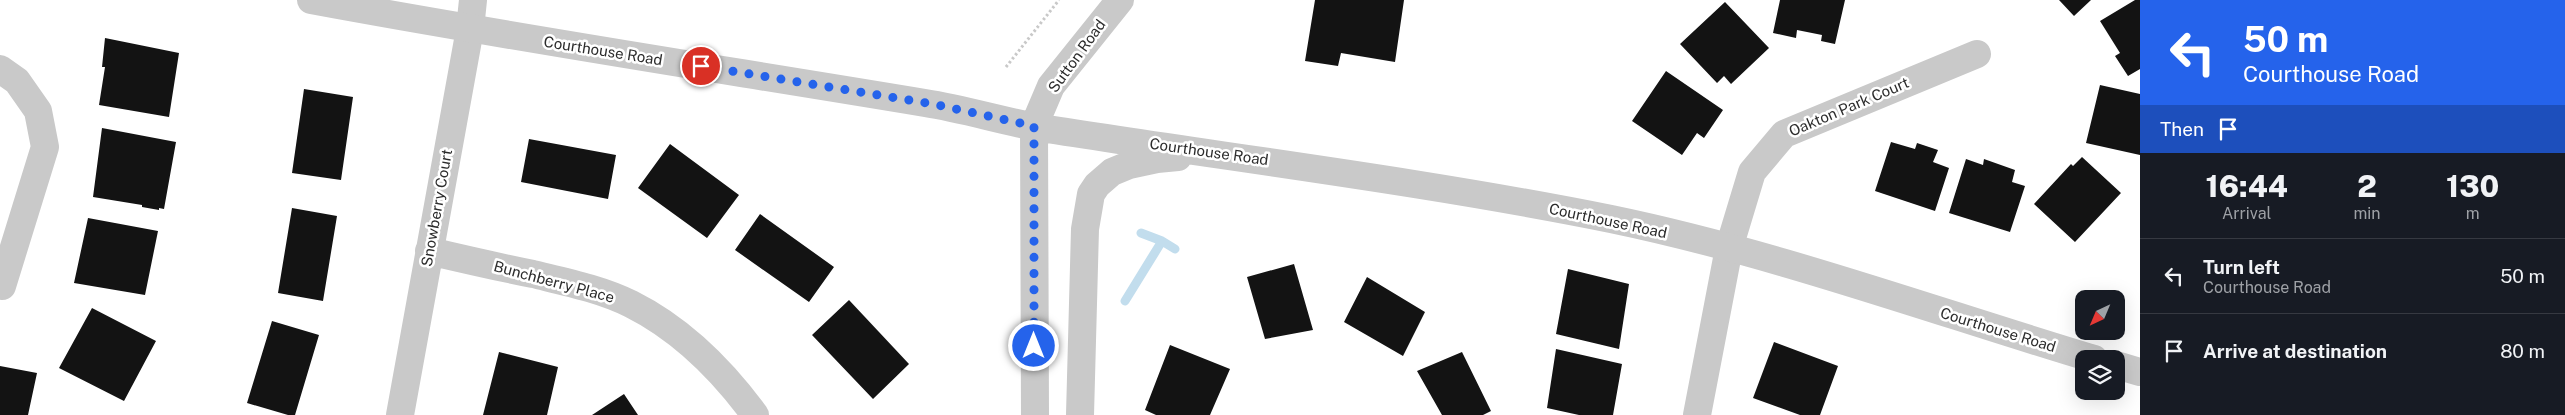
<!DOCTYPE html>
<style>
body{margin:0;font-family:"Public Sans",sans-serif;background:#242831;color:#f1f3f6;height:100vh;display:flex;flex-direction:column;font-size:19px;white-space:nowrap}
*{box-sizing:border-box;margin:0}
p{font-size:16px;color:#9ea1a6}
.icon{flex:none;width:28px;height:28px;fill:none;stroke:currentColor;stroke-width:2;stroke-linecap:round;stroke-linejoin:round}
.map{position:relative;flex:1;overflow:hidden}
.side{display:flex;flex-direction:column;background:#171b24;width:425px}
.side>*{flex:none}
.banner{background:#2563eb;color:#fff;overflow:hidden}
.needle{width:32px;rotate:224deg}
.tools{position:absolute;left:2075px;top:290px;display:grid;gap:10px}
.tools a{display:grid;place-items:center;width:50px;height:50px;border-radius:10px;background:#171b24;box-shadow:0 5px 20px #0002;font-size:25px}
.pin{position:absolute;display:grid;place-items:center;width:42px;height:42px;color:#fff;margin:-21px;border:2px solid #fff;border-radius:50%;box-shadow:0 1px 5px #0007}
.me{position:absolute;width:55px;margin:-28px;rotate:0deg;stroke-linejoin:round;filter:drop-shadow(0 0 4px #0008)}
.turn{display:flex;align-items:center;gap:18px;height:105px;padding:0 20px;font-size:22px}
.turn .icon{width:65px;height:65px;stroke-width:2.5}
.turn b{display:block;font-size:35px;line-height:42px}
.then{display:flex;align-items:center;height:48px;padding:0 20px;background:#0003;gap:10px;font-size:19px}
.eta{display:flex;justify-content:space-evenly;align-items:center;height:85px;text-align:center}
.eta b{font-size:30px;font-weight:800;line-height:35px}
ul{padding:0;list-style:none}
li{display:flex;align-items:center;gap:15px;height:75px;padding:0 20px;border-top:1px solid #363941}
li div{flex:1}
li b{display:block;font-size:19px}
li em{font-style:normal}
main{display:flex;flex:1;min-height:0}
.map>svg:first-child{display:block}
</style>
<main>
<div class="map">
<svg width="2140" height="415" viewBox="0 0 2140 415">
<rect width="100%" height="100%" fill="#fff"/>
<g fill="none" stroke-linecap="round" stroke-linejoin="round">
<path stroke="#c2dded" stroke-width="9" d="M1141,233L1162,241L1175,249
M1125,301L1162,241"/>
</g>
<path fill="#131313" d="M1315,0H1404L1395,62L1341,53L1338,66L1305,61Z
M1780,0H1845L1835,44L1821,41L1822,35L1797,30L1796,38L1773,33Z
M2059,0H2091L2074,16Z
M2135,0H2140V69L2128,76L2115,56L2120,53L2100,21Z
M1725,2L1769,48L1731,84L1724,76L1717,83L1680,44Z
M105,38L179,53L169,117L99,105L105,67H102Z
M1666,71L1723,110L1704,138L1697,133L1682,155L1632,121Z
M2100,85L2140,94V155L2086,143Z
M304,89L353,97L341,180L292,173Z
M102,128L176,142L164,209L159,208V210L142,207V205L93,197Z
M529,139L616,155L608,199L521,182Z
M1891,142L1915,149L1917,143L1938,150L1933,162L1949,168L1935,211L1875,191Z
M670,144L739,195L707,238L638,188Z
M2082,157L2121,193L2075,242L2034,204L2071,164L2073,166Z
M1966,159L1983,165L1984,159L2015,170L2012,182L2025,186L2010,232L1949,213Z
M292,208L337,216L323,301L278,293Z
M760,214L834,267L809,302L735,250Z
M88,218L158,231L145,295L74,283Z
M1294,264L1313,330L1265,339L1247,277Z
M1568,269L1629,284L1619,349L1556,334Z
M1367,277L1425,312L1403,356L1344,322Z
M849,300L909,364L873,399L812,335Z
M92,308L156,341L124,401L59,368Z
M272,321L319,335L295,415H288L247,403Z
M1774,342L1838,366L1820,415H1800L1753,398Z
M1170,345L1230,369L1210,415H1156L1145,410Z
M1556,349L1622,364L1613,415H1579L1547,408Z
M499,352L558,367L547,415H483Z
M1462,352L1491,411L1483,415H1442L1417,371Z
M0,366L37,373L28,415H0Z
M624,394L638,415H592Z"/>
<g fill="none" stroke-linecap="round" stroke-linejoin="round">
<path stroke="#c9c9c9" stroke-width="3" stroke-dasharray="2.5 2.5" stroke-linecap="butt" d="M1006,67L1059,0"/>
<path stroke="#c9c9c9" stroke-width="28" d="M0,69L17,81L38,111L45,147L2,286
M429,251C463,259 498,267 533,274C566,282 601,289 631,304C683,330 722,370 755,415
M400,415L470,29L473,0
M1697,415L1729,248L1752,172L1784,134L1977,54"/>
<path stroke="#c9c9c9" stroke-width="28" d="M311,0C515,38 720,69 925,103C964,109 1002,121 1041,128C1231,158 1422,181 1611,219C1775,253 1934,311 2094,359
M2116,365L2140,372
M1035,415L1034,126L1051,86L1120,0
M1080,415L1085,229L1091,194L1097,185L1112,172L1129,165L1157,159L1178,157"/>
</g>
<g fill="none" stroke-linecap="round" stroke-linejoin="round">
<path stroke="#2563eb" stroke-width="9" stroke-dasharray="0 16.2" d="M701,66L933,104L1034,126V346"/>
</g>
<g text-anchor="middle" stroke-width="5" stroke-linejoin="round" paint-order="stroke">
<g font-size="15" fill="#2c2c2c" stroke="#fff">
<text transform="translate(603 51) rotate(9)" y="5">Courthouse Road</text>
<text transform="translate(1077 56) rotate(-54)" y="5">Sutton Road</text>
<text transform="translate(1849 107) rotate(-23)" y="5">Oakton Park Court</text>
<text transform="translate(1209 152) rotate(8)" y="5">Courthouse Road</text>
<text transform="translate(437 208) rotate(-80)" y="5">Snowberry Court</text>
<text transform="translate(1608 221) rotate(12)" y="5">Courthouse Road</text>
<text transform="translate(554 282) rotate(15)" y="5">Bunchberry Place</text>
<text transform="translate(1998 330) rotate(17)" y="5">Courthouse Road</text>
</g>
</g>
</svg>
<div class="tools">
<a><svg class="needle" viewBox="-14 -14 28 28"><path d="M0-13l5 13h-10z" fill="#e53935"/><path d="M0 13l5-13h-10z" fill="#9ea1a6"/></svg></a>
<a><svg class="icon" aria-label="layers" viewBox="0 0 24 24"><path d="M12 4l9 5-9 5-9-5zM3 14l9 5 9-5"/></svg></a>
</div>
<div class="pin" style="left:701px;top:66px;background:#d93025"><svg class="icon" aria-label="arrive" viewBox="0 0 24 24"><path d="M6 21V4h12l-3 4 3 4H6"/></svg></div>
<svg class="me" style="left:1034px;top:346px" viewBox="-20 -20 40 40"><circle r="17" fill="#2563eb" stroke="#fff" stroke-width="3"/><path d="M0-11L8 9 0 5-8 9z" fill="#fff"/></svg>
</div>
<section class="side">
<div class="banner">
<div class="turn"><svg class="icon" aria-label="left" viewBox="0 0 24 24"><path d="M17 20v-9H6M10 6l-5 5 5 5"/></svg><div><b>50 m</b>Courthouse Road</div></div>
<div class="then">Then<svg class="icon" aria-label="arrive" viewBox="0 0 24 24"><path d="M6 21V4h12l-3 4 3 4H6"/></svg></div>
</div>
<div class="eta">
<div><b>16:44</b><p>Arrival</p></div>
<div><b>2</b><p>min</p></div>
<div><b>130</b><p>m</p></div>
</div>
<ul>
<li><svg class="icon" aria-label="left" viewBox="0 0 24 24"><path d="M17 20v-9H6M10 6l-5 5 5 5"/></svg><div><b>Turn left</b><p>Courthouse Road</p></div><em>50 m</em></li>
<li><svg class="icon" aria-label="arrive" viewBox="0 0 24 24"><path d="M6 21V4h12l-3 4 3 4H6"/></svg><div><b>Arrive at destination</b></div><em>80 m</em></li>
</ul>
</section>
</main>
